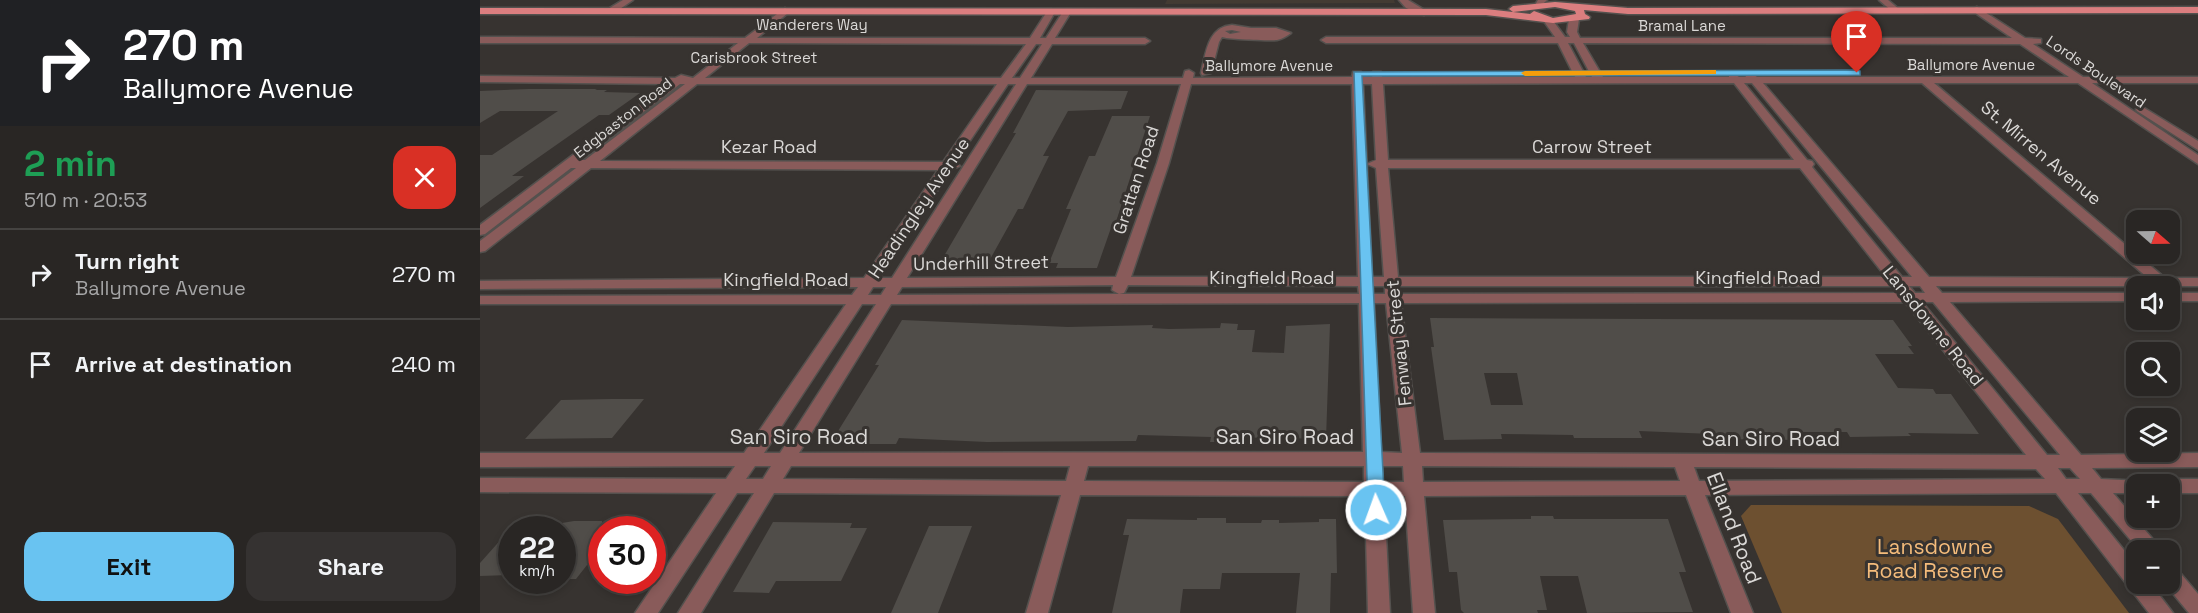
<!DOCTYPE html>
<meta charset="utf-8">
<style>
body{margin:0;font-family:"Space Grotesk",sans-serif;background:#353231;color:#f1f3f6;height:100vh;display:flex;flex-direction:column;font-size:22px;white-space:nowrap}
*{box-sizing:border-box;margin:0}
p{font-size:20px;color:#a5a5a6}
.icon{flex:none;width:33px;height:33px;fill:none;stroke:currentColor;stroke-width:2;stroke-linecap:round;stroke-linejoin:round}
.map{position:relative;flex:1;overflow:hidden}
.sheet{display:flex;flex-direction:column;background:#292624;width:480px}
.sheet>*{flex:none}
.banner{background:#202124;color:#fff;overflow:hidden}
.needle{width:39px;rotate:110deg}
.buttons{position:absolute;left:1646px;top:210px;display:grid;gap:12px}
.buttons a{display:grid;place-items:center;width:54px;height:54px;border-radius:12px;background:#292624;box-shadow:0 3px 9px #0003,0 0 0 2px #454341;font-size:30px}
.speed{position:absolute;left:18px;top:516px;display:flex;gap:12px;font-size:30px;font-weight:700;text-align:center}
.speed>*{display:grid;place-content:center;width:78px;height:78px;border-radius:50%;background:#292624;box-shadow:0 3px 9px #0003,0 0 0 2px #454341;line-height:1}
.speed small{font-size:15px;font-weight:400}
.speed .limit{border:9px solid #d22;background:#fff;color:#111}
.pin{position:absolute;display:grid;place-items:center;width:51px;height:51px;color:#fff;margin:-62px -26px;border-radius:50% 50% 50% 0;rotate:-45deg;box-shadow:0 0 6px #0007}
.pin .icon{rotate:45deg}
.me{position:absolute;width:66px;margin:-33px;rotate:358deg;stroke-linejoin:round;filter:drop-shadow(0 0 4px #0008)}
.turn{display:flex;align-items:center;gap:21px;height:126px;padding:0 24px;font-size:27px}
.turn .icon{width:78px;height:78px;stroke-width:2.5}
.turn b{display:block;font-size:42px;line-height:51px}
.round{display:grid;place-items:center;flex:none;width:63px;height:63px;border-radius:18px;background:#353231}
.summary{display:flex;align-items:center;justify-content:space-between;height:102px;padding:0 24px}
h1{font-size:36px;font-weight:700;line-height:45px;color:#1e9e55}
.primary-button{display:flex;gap:12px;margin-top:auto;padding:12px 24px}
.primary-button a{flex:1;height:69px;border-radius:18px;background:#69c3f1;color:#111;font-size:24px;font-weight:700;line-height:69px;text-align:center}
.primary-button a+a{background:#353231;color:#f1f3f6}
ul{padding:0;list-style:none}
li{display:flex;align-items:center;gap:18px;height:90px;padding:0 24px;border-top:2px solid #454341}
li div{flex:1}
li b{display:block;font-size:22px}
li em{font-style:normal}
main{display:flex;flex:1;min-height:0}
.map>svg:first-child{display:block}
</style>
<main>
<section class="sheet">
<div class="banner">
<div class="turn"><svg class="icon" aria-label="right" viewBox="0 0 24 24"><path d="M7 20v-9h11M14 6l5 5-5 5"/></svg><div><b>270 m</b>Ballymore Avenue</div></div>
</div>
<div class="summary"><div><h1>2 min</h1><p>510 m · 20:53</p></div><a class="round" style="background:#d93025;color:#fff"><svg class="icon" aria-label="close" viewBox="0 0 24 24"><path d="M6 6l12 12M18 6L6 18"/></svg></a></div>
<ul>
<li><svg class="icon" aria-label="right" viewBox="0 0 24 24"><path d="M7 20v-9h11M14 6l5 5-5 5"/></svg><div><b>Turn right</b><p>Ballymore Avenue</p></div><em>270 m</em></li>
<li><svg class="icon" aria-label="arrive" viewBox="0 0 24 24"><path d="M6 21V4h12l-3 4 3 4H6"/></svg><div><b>Arrive at destination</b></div><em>240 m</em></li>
</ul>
<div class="primary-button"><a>Exit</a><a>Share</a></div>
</section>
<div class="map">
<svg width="1718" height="613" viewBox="0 0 1718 613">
<rect width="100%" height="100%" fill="#373330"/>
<path fill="#433b33" d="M687,0H914L915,3L685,4Z"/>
<path fill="#6d5030" d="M1271,505L1549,506L1578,519L1649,613H1302L1261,516Z"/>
<path fill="#504d49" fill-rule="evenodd" d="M49,89H117L115,90H127L124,92L160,93L129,115H119L32,176H44L0,208V155H12L78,111H20L0,123V91Z
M556,90L648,91L641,109L588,111L563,156H569L543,209H538L508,263H500L498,268H457L536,133H533Z
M632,116H670L635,225H632L617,268H576L578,263H569L591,209H586L609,156H615Z
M950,318L1413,320L1432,346H1428L1434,354H1395L1418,388L1453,389L1456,394H1471L1499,434L1428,433L1431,436L1370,437L1367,432H1314L1317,440L1234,439L1232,434L1159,431L1162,438H1094L1093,435L1021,434L1022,439L964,440L951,347H954ZM1004,373H1037L1043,405H1011Z
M422,320L588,327L673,325L672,328L689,329L740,328L741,323L758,324L757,330H775L772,352L804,353L806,326L850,324L846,439L747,437L746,442H730L731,437L658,435L656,441L507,442L419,438L416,444H350L399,365H395Z
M131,399H164L132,438L45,439L81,400Z
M1051,516H1073L1074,519H1188L1206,572H1199L1213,612L1107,613L1098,576H1060L1067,610H1057L1058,613H984L981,610L977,572H969L963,520L1051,519Z
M717,518H746V523H781L782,520H799V523L839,522V519H856L857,573H851L850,613H816L820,573H742L740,589H703L700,613H632L649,535H643L647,519L717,520Z
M94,521H122V546L96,579H82V523Z
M293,522L372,523L370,528H387L361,581H296L289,593L253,592Z
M449,526H492L458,613H411Z
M32,527V575L0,576V563Z"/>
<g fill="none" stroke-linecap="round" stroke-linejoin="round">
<defs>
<path id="minor" d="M143,0H153L134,13H128V9Z
M919,0H928L948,12L944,15L926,8Z
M1058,0H1067L1059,8L1055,5Z
M1399,0H1408L1420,10L1413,12Z
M1497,7L1545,38L1561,39V43L1553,44L1603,77H1718V83H1612L1718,155V164L1598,83H1454L1685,278H1718V286H1691L1689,288V286H1456L1462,293H1656V301L1470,302L1601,455L1718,453V467L1612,468L1621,479L1663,481L1665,484H1656V493H1633L1677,544L1680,550H1659L1611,493H1598L1656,565V584H1671L1693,613H1669L1576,493L1225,495L1273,613H1251L1206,495L944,496L955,613H933L925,496H904L910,613H888L885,496L600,495L568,613H546L581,495L294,493L221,613H198L274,493H257L178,613H155L236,493L0,492V478L246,479L255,466L0,467V453H264L366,304H0V296L372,295L378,287L0,289V281L384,278L458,170L111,168L5,251L0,252V241L96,168H91L5,234L0,235V225L187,84L0,82V76L195,78L201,75L213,78L258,43H0V37L265,38L305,8L309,11L308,13L277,38H550L568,10L571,9L575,12L560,38H566L584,10L587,9L591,12L575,38H665L670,41L665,44H572L551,78H703L705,71L709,70L714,73L713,78L872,77L873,72H881L882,77H892L893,72H901L902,77H1095L1078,43H846L841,40L846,37H1075L1063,20L1068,17L1071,18L1085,37H1090L1087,32L1089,19L1094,16L1099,19L1097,32L1100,38H1532L1494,12V8ZM269,43L546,44L521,78H225ZM1088,43H1094L1112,77H1106ZM1103,43L1540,44L1589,77H1277L1270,72L1265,75L1266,77H1259L1253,73L1249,74V77H1123ZM556,44H562L540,78H532ZM1254,83L1314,160H908L903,84ZM1264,83H1272L1432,277H1422L1332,167L1334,164L1332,161L1327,160ZM1283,83H1442L1668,278L1449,277ZM200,84H205L105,160H100ZM217,84H517L463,162L120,161ZM528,84H536L412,278H399L471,170L480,166L475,163ZM547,84H701L677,163L636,277L427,278ZM711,84H872L878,277H651L689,163ZM883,84H892L896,160L887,164L896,168L904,277H892ZM908,168H1320L1406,277H918ZM633,285L632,290L639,294L417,295L422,287ZM648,285L878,286L879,294H639L644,293ZM893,286H905V294H893ZM919,286H1413L1418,293L920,294ZM1429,286H1440L1445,293H1435ZM393,287H406L401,295H388ZM1425,302L1546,455L940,453L921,303ZM1442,302H1453L1580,455H1567ZM879,303L883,452L319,453L411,304ZM894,303H906L922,453L901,452ZM382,304H396L300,453H284ZM275,466H291L283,479H266ZM311,466H590L586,481L303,479ZM608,466H884V482L604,481ZM902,466H923L924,482H903ZM942,466L1195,467L1200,481L943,482ZM1214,467L1556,469L1565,479L1219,481ZM1578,468H1590L1600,479H1586Z
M752,25L771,28H796L811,33C807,36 802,39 797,40C791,41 746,39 742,37L739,42L731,73L722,75L721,73C726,52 728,27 752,25ZM752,30L761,32L750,34L745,31Z
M1661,106L1718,141V150L1657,111L1656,109Z
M1689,293H1718V301H1689Z
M1689,479H1718V493H1689V484H1680L1682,481Z
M1689,566L1696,568L1718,594V613H1709L1685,584H1689Z"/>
<path id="major" d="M1075,2L1148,8L1718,7V13L1148,14L1104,10L1105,14L1110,17L1109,19L1073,23L1006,15L0,14V8L1006,9L1050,14L1054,11L1073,18L1096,14L1095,11L1075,7L1033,12L1029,9L1033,6Z"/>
</defs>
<use href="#minor" stroke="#54514e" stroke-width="3"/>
<use href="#major" stroke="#54514e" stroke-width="3"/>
<use href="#minor" fill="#895b5a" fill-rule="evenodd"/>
<use href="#major" fill="#db7e7f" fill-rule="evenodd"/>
</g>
<path fill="#69c3f1" stroke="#447f9d" stroke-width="1.5" d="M1377,70L1380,71V75L882,76L905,510L902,515L896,517L890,515L888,510L874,72Z"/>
<path fill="#f59e0b" d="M1232,70H1236V74L1045,76L1041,73L1045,71Z"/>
<g text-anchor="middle" stroke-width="6" stroke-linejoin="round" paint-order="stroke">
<g font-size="15" fill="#dad8d6" stroke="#373330">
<text x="332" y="30">Wanderers Way</text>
<text x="1202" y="31">Bramal Lane</text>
<text x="274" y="63">Carisbrook Street</text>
<text x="1491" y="70">Ballymore Avenue</text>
<text x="789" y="71">Ballymore Avenue</text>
<text transform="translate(1616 72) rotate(34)" y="5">Lords Boulevard</text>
<text transform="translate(143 118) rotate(-38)" y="5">Edgbaston Road</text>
</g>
<g font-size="18" fill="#dad8d6" stroke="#373330">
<text x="289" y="153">Kezar Road</text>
<text x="1112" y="153">Carrow Street</text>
<text transform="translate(1561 153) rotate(40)" y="6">St. Mirren Avenue</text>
<text transform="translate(656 180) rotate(-72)" y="6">Grattan Road</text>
<text transform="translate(439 208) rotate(-56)" y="6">Headingley Avenue</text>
<text transform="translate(501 263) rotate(-1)" y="6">Underhill Street</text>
<text x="792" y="284">Kingfield Road</text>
<text x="1278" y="284">Kingfield Road</text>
<text x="306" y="286">Kingfield Road</text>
<text transform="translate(1453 326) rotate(51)" y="6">Lansdowne Road</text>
<text transform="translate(919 343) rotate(-96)" y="6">Fenway Street</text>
</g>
<g font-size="21" fill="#dad8d6" stroke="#373330">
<text x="319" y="444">San Siro Road</text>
<text x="805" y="444">San Siro Road</text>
<text x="1291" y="446">San Siro Road</text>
<text transform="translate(1254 528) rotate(69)" y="7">Elland Road</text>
</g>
<g font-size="21" fill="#f5bc7b" stroke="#373330">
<text x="1455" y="554">Lansdowne<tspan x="1455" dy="24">Road Reserve</tspan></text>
</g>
</g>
</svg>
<div class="buttons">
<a><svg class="needle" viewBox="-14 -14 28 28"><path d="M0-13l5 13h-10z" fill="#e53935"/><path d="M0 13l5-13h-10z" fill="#a5a5a6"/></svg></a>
<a><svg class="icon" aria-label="sound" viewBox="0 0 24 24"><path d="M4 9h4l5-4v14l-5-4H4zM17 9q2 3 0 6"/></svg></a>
<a><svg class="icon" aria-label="search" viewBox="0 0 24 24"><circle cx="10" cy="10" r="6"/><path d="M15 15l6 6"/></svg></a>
<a><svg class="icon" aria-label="layers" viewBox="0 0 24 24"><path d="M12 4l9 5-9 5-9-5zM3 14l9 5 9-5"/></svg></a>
<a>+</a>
<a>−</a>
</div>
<div class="speed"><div>22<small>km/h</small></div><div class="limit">30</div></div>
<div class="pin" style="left:1377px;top:73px;background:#d93025"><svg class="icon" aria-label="arrive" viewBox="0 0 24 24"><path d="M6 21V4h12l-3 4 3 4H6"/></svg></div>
<svg class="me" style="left:896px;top:510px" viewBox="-20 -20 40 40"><circle r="17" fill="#69c3f1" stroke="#fff" stroke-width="3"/><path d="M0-11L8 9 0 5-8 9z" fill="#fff"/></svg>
</div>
</main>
